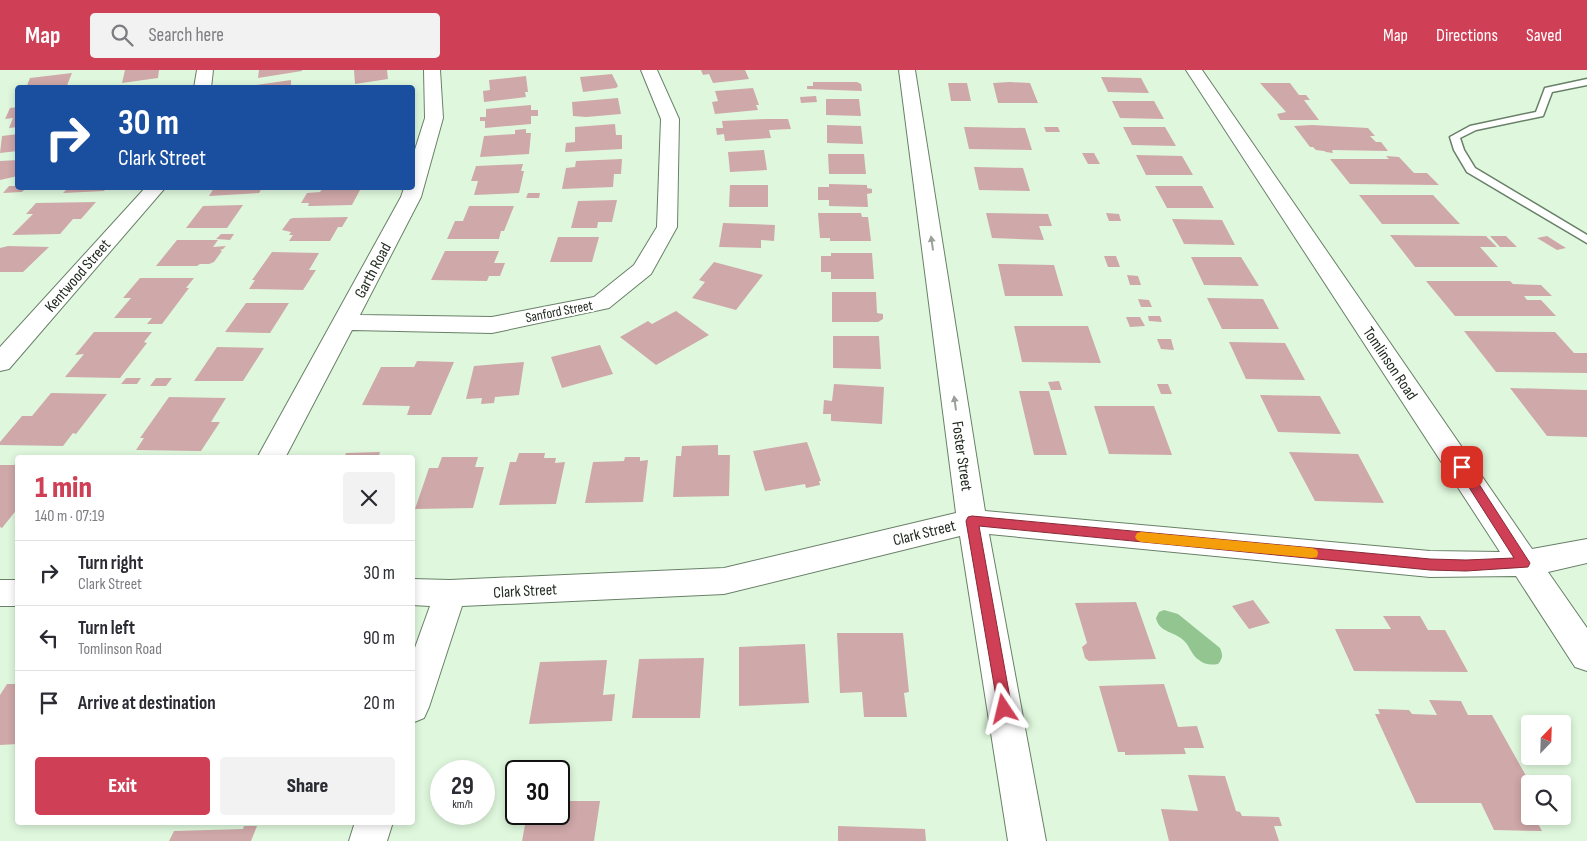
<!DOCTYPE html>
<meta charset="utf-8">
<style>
body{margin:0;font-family:"Sofia Sans Condensed",sans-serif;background:#f2f2f3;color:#2b2b33;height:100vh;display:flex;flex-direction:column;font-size:19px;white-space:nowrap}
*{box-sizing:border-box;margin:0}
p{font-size:16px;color:#7c7c81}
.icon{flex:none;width:28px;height:28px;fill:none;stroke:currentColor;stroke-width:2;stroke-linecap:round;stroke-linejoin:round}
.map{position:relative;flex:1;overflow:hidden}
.side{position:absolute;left:15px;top:385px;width:400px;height:370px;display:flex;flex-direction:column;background:#fff;border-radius:5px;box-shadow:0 2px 8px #0003}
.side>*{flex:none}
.banner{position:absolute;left:15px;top:15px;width:400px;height:105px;border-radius:5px;box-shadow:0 2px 8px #0003;background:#1a4fa0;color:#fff;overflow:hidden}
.needle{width:32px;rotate:23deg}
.buttons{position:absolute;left:1521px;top:645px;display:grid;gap:10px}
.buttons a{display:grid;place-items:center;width:50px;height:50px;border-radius:5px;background:#fff;box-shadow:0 2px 8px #0003;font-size:25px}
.speed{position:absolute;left:430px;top:690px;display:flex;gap:10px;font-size:25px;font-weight:700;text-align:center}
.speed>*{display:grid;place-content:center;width:65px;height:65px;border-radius:50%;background:#fff;box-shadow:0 2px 8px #0003;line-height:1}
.speed small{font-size:12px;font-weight:400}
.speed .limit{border:2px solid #111;border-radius:8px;background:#fff;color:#111}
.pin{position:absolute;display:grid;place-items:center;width:42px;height:42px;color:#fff;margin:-21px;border-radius:10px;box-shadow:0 2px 8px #0006}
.me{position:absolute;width:55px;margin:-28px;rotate:350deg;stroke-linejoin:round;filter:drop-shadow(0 0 4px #0008)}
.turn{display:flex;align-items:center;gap:18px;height:105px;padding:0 20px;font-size:22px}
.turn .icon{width:65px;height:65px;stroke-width:2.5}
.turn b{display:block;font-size:35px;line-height:42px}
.round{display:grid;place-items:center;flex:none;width:52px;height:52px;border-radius:5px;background:#f2f2f3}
.head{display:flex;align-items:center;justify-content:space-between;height:85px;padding:0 20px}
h1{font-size:30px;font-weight:800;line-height:38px;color:#cf3f55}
.cta{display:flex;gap:10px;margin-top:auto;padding:10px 20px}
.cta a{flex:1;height:58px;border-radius:5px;background:#cf3f55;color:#fff;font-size:20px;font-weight:800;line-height:58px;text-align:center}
.cta a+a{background:#f2f2f3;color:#2b2b33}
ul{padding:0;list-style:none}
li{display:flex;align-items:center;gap:15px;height:65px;padding:0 20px;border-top:1px solid #e1e1e2}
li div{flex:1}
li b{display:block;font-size:19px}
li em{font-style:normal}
header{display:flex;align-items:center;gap:30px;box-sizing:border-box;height:70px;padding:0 25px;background:#cf3f55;color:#fff}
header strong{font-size:24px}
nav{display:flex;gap:28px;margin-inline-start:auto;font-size:18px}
.search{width:350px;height:45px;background:#f2f2f3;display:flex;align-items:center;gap:12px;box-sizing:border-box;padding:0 18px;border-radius:5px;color:#7c7c81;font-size:19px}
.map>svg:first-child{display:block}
</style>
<header>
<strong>Map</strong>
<div class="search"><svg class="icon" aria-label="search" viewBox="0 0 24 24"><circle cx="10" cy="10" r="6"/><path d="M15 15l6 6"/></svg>Search here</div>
<nav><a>Map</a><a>Directions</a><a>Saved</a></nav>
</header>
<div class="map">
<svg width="1587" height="771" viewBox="0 0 1587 771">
<rect width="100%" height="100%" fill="#dff8dd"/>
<path fill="#92c58f" d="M1164,540L1178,544L1220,578C1223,585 1223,588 1218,594C1211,595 1205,595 1199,590C1191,585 1190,575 1182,569C1172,561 1159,562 1156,548L1159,542Z"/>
<path fill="#cfa8a9" d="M125,0H159L158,8L122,13Z
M259,0H302V1L258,8Z
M354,0H387L388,9L355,14Z
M701,0H745L749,9L713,13L709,4L703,5Z
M72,3L66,18H26L30,8Z
M612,4L618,16L616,18L583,22L580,7Z
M526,6L528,22H525L526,27L484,32L483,21L490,20L489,10Z
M1101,7L1141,8L1149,23L1108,22Z
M291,10V18H256V15Z
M813,12H857L861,14L862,21L807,19V16H813Z
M1010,12L1030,13L1038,33H998L993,13Z
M948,13H967L971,31H951Z
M1260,13H1290L1299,25H1306L1310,30H1304L1319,50H1280L1277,44L1286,42Z
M753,18L759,35H756L758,40L715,44L712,32L718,31L715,21Z
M816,26L817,32L801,33L800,27Z
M618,28L621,44L586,47L573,46L572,32Z
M826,29H859L861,46L826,45Z
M1112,31H1154L1164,49L1120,48Z
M531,35V40H538V46H531V54L485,58V51H480V47H486V39Z
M18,37V57L9,58L13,48L5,49L10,38Z
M766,49H788L791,59L769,60L771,68L725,71L724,64L717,65L716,58H723L722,51Z
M615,54L616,65H622V79L565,82L566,73L575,72V57Z
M827,55L861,56L863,74L827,73Z
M1312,55L1368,58L1375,66H1370L1376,72H1381L1388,81L1332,80L1333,83L1326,82L1324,81L1316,80L1313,77H1310L1294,56Z
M964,57L1025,58L1032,80L969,79Z
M1044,57H1058L1060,62H1046Z
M1123,57H1165L1176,76L1132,75Z
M526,59V63H531L529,84L480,87L484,66L515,64V60Z
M18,64V81L0,83L2,66Z
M764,80L767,100L730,102L728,82Z
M1082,83H1094L1100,94H1088Z
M828,84H864L866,104H829Z
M1136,85L1182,86L1193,105H1146Z
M1386,86L1399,87L1414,103H1427L1439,115L1350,114L1330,89H1389Z
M622,89L621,104H614L613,117L562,119L566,98L575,97L576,91Z
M18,90V106L0,110V91Z
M523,94L521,101H524L519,123L474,125L478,111H471L476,96Z
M974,97L1023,98L1030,121L979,120Z
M829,114L867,115V118L872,119V123L867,124L868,137L829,136V130H818V117H829Z
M730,115H768V137H729Z
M9,116H18V118H26L22,122L3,123Z
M1155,116H1202L1214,138H1167Z
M68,118H106L104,121L63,123Z
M214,118H262L259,123L209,126Z
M323,118H361L352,135L312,136H308L309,133H301L307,123L320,122Z
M528,123H540L539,128H526Z
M1359,125H1433L1460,154H1382Z
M617,130L612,152H598L597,158H571L578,131Z
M96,132L81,149H73L60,164L12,165L33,144H26L36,133Z
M243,135L227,158H186L203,136Z
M469,136H514L504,161H501L499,169H447L455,151H463Z
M818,143H861L862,147H868L871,171H830V168H820Z
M986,143L1048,144L1052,156H1039L1044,170L992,168Z
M1106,143L1119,144L1121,151H1109Z
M348,147L342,157H338L330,171H289L293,165H289L291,162L282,160L290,149L293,148Z
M1172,149L1222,150L1235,175L1184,174Z
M723,153L775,155L774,171L761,170V178L719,177Z
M221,164H234L230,170L216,169Z
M1390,165L1486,166L1497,177H1480L1498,197H1415Z
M1490,166H1506L1517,177H1500Z
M1547,166L1566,178L1557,180L1537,168Z
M558,167H599L592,192H550Z
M177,170H218L213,177L226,176L223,179L220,180L222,181L214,192L209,194H200L197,196H156Z
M8,176L49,177L23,202H0V178Z
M445,181H499L494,193H505L500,206H489L487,211L431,210Z
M272,182L319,183L309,200H316L303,220L249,219L255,210H252Z
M831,183H872L874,209H831V202H821V186H831Z
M1104,186H1116L1120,197H1108Z
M1191,187H1241L1259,216L1204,215Z
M714,192L763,205L736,240L692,228L705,212L699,210Z
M998,194L1054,195L1063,226H1005Z
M1127,205L1138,206L1141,215H1130Z
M140,208H194L186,218H189L162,254H147L152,248H114L131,228H123Z
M1426,211H1510L1513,214L1541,215L1552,226H1524L1527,230H1541L1556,246H1455Z
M832,222H876L877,243L883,244V249L878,252H832Z
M1207,228L1263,229L1279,259H1222Z
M1138,229L1149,230L1152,237H1141Z
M246,233H289L270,263L225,262Z
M676,241L709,265L656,295L620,267L648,251L652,254Z
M1148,246H1160L1162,252L1149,251Z
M1126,247H1140L1145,256L1130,257Z
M1014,256H1088L1101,293L1022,292Z
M1464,261L1555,262L1574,283H1587V303L1496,302Z
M94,262H152L144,272L147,273L120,308L65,307L84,284L75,285Z
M833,266H879L881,299L833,298Z
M1157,269H1171L1174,280L1161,279Z
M1229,272L1285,273L1305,310L1246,309Z
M600,275L613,304L562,318L551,287Z
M217,277L264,278L243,311H194Z
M417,291L454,292L431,345H407L410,336L362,335L381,297H414Z
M524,292L519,325L495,327L494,333L481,334L482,328L466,329L474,296Z
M126,308H141L137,314H121Z
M156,308H172L166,316H150Z
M1059,311L1062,320H1051L1048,312Z
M834,314L884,317L882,354L831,351V344H823L824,330L832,331Z
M1157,314H1168L1172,324H1161Z
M1510,318L1587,320V367L1547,366Z
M1019,321H1049L1067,385H1034Z
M51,323L107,324L76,364L73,363L63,376L0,375V372L22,346H32Z
M1260,325L1320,326L1341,364L1278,362Z
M169,327L226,328L211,352H220L201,381L136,380L144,368H140Z
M1094,336H1154L1172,385L1109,384Z
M807,372L821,411H819L820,415L806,418L805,414L765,421L753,381Z
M718,375V385H730L729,426L673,427L676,386H681L682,376Z
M380,382L378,388H344L346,383Z
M1289,382L1358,384L1384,433L1315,431Z
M519,383H545L544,388H556L555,393L565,392L556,434L499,435L510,392H516Z
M442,387H478L475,397H484L473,438L415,439L429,398H438Z
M625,387H640V391L648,390L643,432L585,433L593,392L624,391Z
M0,395H18V438L2,458L0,457Z
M1253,530L1270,553L1249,559L1232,536Z
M1136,532L1156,589L1089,591L1085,588L1082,577L1087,573L1075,533Z
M1383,546H1420L1428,560H1445L1468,602L1354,601L1335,559H1391Z
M837,563H903L909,622L904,623L907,647H864L862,622L840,623Z
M805,574L809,633L739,636V577Z
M704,588L700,648H632L639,589Z
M607,590L603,625L615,624L612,651L529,654L540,592Z
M7,614H18V674L0,675V625Z
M1164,614L1178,657L1197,656L1204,678H1184L1186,684L1125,685V682H1118L1099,616Z
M1429,630L1461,631L1468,645H1492L1530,713V734H1528L1530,739V746H1534L1542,761L1494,760L1481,733H1416L1375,644H1380L1378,639L1409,640L1412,644L1437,645Z
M1188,705L1225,706L1236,741L1240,742L1242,746L1279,747L1282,756H1274L1279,771H1169L1161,739L1198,741Z
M559,731H600L594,771H522L527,744H559Z
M244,756H257L251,771H169L174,761L243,759Z
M838,756L925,759L926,771H838Z"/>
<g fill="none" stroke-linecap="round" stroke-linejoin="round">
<defs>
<path id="service" d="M1587,9V15L1552,22L1543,46L1476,60L1460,68L1464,80L1475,98L1587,165V173L1467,102L1454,80L1450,67L1470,56L1536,42L1545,18Z"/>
<path id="minor" d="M197,0H213L211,18H194Z
M424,0H440L443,48L421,127L360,245L492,247L594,227L634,195L657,157L661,49L641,0H657L679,49L677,157L651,204L609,238L492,263L352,260L285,388H257L401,127L404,118H412V89L425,48Z
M899,0H915L985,441L1430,481L1500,482L1186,0H1202L1532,479L1587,469V493L1548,502L1587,558V601L1575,597L1516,506L1430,507L989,464L1046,771H1008L960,466L724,524L462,536L429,637L424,648L412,653V586L430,536L412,535V509L450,510L724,498L956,443Z
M145,118H165L9,299L0,301V277Z
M0,510H18V536H0Z
M355,752H393L387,771H349Z"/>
</defs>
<use href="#service" stroke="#698068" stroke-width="3"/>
<use href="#minor" stroke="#698068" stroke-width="2"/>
<use href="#service" fill="#fff" fill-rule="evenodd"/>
<use href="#minor" fill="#fff" fill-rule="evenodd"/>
</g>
<defs><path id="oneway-solid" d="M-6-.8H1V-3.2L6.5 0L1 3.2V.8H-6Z" transform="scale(1.25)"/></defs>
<g fill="#9ca09b">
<use href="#oneway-solid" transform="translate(932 173) rotate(-98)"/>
<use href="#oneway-solid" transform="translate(955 333) rotate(-98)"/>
</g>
<path fill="#cf3f55" stroke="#872937" d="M1462,393L1466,394L1528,490L1530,493L1528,497L1466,501L1430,500L979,456L1012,639L1009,644L1004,646L999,644L966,451L968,447L972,446L1430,489L1466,490L1514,488L1456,397Z"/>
<path fill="#f59e0b" d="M1141,462L1312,478L1317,480L1318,483L1317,487L1312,488L1141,472L1137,470L1135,467L1137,463Z"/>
<g text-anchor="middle" stroke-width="4.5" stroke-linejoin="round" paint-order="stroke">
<g font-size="14" fill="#222b21" stroke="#fff">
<text transform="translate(559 241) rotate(-11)" y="5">Sanford Street</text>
</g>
<g font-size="16" fill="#222b21" stroke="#fff">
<text transform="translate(372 200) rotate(-62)" y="6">Garth Road</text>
<text transform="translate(77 205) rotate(-49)" y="6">Kentwood Street</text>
<text transform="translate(1391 293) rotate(56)" y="6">Tomlinson Road</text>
<text transform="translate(963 386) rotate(82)" y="6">Foster Street</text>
<text transform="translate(924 462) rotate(-14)" y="6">Clark Street</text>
<text transform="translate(525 520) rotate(-3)" y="6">Clark Street</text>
</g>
</g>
</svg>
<div class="buttons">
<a><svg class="needle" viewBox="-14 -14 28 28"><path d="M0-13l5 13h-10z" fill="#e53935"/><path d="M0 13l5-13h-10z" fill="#7c7c81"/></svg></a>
<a><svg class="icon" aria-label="search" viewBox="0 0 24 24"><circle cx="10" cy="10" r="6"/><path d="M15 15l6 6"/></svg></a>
</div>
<div class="speed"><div>29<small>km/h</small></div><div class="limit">30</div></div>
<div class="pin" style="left:1462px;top:397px;background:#d93025"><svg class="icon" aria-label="arrive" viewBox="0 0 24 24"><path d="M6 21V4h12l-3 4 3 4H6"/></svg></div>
<svg class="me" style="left:1004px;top:639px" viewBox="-20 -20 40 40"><path d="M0-17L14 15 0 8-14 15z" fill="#cf3f55" stroke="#fff" stroke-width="4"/></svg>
<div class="banner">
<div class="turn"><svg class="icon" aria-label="right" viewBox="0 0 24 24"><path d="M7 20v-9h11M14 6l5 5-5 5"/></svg><div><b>30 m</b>Clark Street</div></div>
</div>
<section class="side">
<div class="head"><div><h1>1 min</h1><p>140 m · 07:19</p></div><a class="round"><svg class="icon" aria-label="close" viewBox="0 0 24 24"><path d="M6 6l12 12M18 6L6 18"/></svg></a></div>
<ul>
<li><svg class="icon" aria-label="right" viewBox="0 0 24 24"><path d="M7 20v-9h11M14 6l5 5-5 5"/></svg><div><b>Turn right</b><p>Clark Street</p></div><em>30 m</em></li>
<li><svg class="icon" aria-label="left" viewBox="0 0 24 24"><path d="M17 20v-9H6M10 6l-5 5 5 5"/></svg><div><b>Turn left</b><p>Tomlinson Road</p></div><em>90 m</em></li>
<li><svg class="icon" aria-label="arrive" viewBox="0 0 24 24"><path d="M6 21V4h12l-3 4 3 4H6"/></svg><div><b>Arrive at destination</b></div><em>20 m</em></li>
</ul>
<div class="cta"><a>Exit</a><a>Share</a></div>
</section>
</div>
